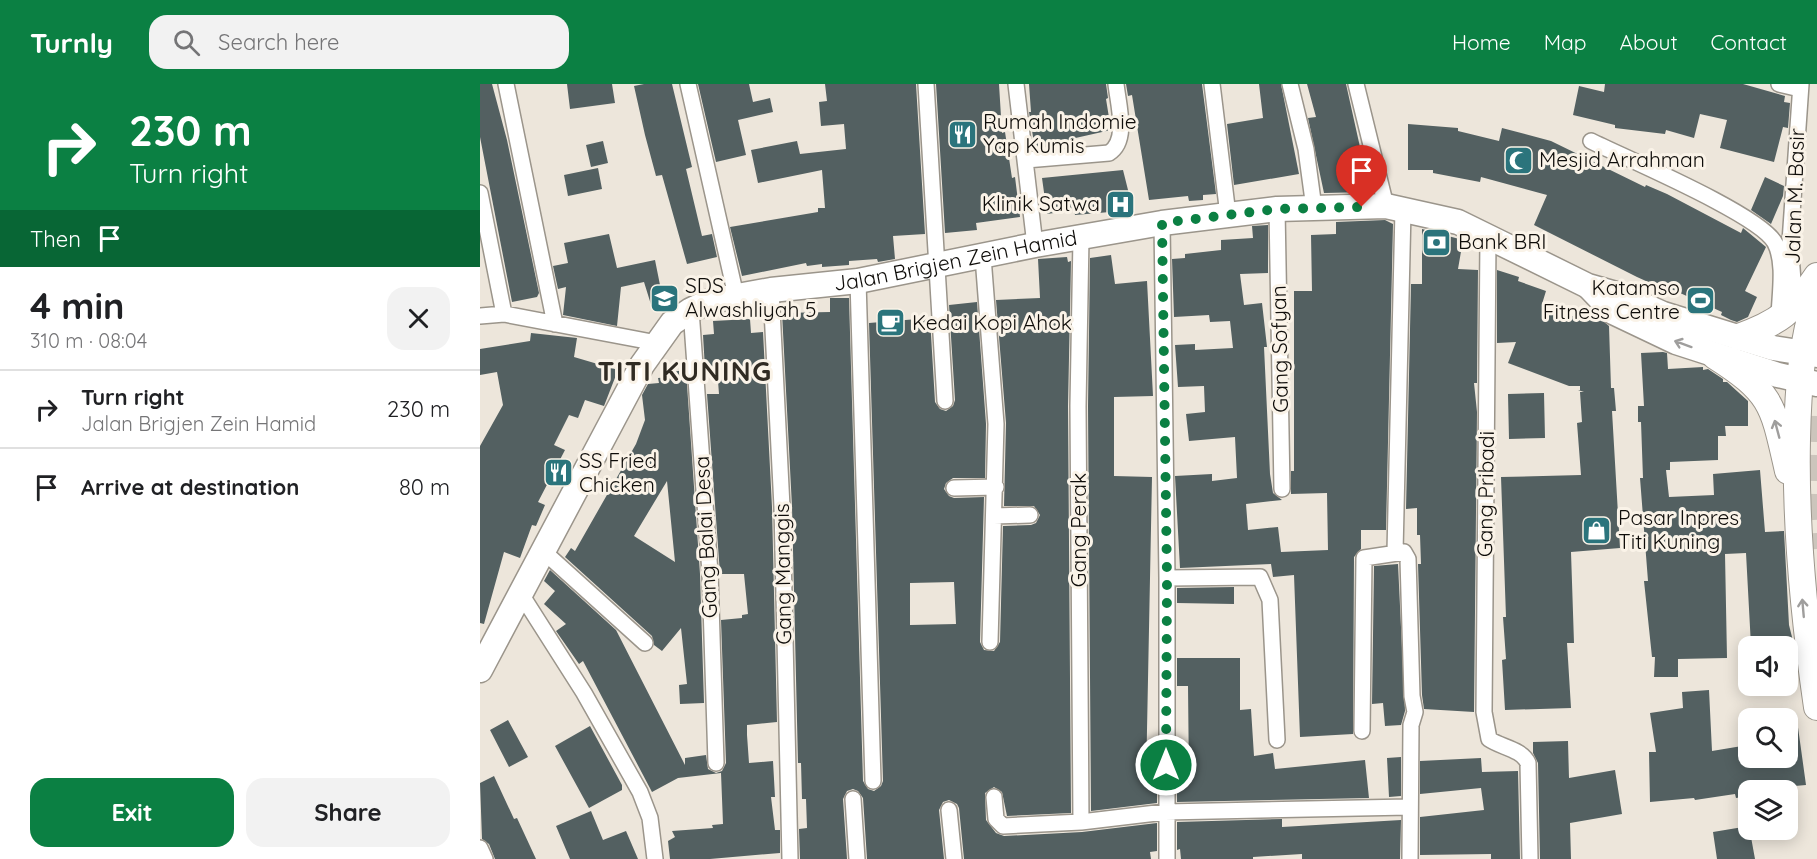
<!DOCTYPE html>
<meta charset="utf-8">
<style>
body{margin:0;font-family:Quicksand,sans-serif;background:#f2f2f2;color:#202124;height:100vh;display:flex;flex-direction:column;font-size:22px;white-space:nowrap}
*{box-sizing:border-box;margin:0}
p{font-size:20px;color:#757577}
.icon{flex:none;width:33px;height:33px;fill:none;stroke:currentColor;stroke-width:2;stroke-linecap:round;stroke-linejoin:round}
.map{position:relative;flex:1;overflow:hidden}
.details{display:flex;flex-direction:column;background:#fff;width:480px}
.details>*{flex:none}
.hud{background:#0b8043;color:#fff;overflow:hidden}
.buttons{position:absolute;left:1258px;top:552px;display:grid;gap:12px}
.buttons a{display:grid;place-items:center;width:60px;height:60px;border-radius:12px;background:#fff;box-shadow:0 3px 15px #0003;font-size:30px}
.pin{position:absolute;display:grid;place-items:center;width:51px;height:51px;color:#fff;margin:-62px -26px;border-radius:50% 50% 50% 0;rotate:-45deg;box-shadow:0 0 6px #0007}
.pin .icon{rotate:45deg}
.me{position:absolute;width:66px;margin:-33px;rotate:0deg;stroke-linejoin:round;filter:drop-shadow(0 0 4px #0008)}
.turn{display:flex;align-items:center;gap:21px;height:126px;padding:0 30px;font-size:27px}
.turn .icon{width:78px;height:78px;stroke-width:2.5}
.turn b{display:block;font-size:42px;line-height:51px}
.then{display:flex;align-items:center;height:57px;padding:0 30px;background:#0003;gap:12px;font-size:22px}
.round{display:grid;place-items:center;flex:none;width:63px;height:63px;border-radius:18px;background:#f2f2f2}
.head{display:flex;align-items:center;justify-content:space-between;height:102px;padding:0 30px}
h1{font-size:36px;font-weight:700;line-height:45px}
.cta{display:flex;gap:12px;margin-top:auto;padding:12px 30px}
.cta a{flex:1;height:69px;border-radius:18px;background:#0b8043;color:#fff;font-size:24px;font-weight:700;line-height:69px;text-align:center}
.cta a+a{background:#f2f2f2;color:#202124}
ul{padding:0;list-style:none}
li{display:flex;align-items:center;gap:18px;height:78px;padding:0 30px;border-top:2px solid #e0e0e0}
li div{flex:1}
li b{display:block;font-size:22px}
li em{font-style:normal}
header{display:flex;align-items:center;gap:36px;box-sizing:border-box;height:84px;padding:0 30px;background:#0b8043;color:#fff}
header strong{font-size:28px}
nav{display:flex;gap:33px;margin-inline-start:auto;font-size:21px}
.search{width:420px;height:54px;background:#f2f2f2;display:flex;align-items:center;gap:15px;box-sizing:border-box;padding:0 21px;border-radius:18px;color:#757577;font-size:22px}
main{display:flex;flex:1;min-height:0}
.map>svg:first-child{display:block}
</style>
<header>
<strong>Turnly</strong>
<div class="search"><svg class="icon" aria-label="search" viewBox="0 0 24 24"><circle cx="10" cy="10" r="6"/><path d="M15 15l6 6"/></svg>Search here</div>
<nav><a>Home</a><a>Map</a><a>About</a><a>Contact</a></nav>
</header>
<main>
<section class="details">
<div class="hud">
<div class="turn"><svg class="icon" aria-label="right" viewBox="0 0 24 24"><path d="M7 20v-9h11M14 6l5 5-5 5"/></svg><div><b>230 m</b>Turn right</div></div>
<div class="then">Then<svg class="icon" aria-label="arrive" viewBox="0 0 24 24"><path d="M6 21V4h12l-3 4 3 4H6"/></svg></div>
</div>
<div class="head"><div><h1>4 min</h1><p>310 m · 08:04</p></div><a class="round"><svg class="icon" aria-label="close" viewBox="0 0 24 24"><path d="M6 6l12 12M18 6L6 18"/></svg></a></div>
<ul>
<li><svg class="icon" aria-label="right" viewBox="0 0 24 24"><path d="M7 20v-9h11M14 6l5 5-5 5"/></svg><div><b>Turn right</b><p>Jalan Brigjen Zein Hamid</p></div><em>230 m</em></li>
<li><svg class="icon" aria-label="arrive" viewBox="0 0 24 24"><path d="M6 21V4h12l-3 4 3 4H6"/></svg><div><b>Arrive at destination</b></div><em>80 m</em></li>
</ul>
<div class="cta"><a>Exit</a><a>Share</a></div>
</section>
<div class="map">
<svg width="1337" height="775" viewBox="0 0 1337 775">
<rect width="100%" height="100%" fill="#ede6db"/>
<path fill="#536061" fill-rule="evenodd" d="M0,0H12L27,56L59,209L57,213L32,218L0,53Z
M87,0H132L135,19L90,25Z
M164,0H192L212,83L206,85L222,152L232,150L237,173L207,180L182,91L176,92L165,51L154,2Z
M218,0H269L273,18L290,14L293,28L258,36L266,71L236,78Z
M345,0H436L445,150L413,152L415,175L398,178L397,175L369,177V181L342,183V180L327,182L326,179L262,192L250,143L338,128V124H345L342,86L278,99L271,66L317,57L320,70L366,65L364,40L341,42L339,18L347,17Z
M456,0H519L522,49L525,48L532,94L535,93L540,133L496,139L497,146L465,149Z
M549,0H626L628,14L626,15L631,46L591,55V59L555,65L549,28H551Z
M646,0H722L736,110L723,111V116L709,117L708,112L669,116L652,11L648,12Z
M779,0H801L819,90L754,101L747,40L783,34Z
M827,0H866L890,108L844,109L828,34L836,33Z
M1125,0H1263L1305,12L1304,18L1310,19L1308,44L1303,43L1294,78L1240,64L1247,36L1220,30L1214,54L1186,46L1185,50L1135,44V41L1093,31L1099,2L1124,8Z
M928,40L978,44V47L1019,57L1022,44L1071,57L1165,103L1166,101L1187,110L1261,149L1263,144L1286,163L1265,207L1277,213L1268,233L1257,238L1251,236L1241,231L1242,228L1178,199L1177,202L1157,193L1054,141L1067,111L1001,93L1000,98L953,89V86H928Z
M123,57L128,79L111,83L106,61Z
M118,84L122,105L88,112L84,91Z
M643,86L653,126L595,131L594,126L567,130L562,94Z
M1285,93L1304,102L1303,112L1291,140L1271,126Z
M905,136L913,140L906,446H881V465L874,473L873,650L820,653L814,491L793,493L791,480L700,484L695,392L732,390V397L757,394L755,353L709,357L706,330L725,328L724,302L698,303L695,261L715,260V266L753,264L750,237L730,238L729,231L694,233L692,175L705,174V170L741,166V156L773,154L772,142L788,141V189L760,190L764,221L782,219L787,263H784L790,390L793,409L802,416L766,420L768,446L798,443L801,468L848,466L847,409L811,410V387H814V207H832L831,151L856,150V138Z
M942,145L983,156L978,185L998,186L997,299H994L997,328L994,628L944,625L942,611L938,480H941L940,451H937V424L926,425L931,200H942Z
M129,150L137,184L175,176L181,206L189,203L195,220L173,227L164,198L141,203L137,242L83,231L86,203L78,205L73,182L88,179L84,159Z
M631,171L635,200L667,197L673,312L634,313V392L672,393L666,697H677V719L611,727L608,322L610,174Z
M587,173L588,178L591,177L588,322L591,729L527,732L522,708L514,703L505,709L506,736L516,749L524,752L602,748L677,739V767L670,768L671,775H484L479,724L477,720L469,716L463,718L459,726L464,775H387L383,714L378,707L373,705L367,707L363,715L367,775H320L319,745L327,744L326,715H322L321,679H318L312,423L302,229L350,228V214H369L383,697L388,705L394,707L401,702L403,697L389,239L450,234L455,318L460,325L466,327L473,322L475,316L469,221L497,218L506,340L505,394H473L466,399L464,405L469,412L474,414L504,413L500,558L504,566L514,567L520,558L523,442L551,441L556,439L560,431L554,422H524L526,339L516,216L560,214L558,175ZM474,498L476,540L430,541V499Z
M1017,186L1039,193L1038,197L1066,207L1062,220L1092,232H1117L1129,242L1131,304H1134L1136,327H1132L1140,464L1091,468L1094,559H1087L1091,624L1025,626L1022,576L1026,575L1023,533H1026L1021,393L1101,391L1097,339L1102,338L1100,308H1104L1098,306H1100V302H1089L1028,279L1036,258L1017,259Z
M270,235L271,249L283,248L292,423L297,638L267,641V651L269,679L293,677L295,713H291L295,746H300V769L230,775H190L188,757L195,753L192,747L233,744L232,741L243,740L241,689L198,694L172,708L103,577L99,580L76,547L86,540L64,520L75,507L64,497L70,486L136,546L205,681V674L226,671L228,685L236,689L242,687L246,679L241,536L262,534V531L268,530L264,490H240L227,310H239L237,284L225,285L223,251L234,250L233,237Z
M51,249L97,254L94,273L138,286L124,322L105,316L98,334L89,331L74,361L85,366L58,418L65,421L56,442L52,441L40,474L24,468L4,540L0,539V362L23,321L17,288L0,291V265L50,257Z
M1183,268L1187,269L1188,285L1223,283V286L1228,285L1243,295V298H1247L1268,317V342H1245L1246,352H1238V376L1190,378V386H1186L1189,413L1234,411L1233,390L1280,386L1285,448L1304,447L1309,541L1314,561L1271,562L1266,469L1245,470L1247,574L1198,575V593H1174L1175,573H1172L1164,497H1168L1160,394H1163L1161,338H1158V322H1164L1161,269Z
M206,286L220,490L224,619L200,620L199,601L207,600L201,544L182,567L174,561L172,552L85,473L91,464L95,467L156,360L165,336L162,311L168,300L179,299L178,294L190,293V288ZM187,397L195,478L154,452Z
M1064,309L1065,354L1029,355L1028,310Z
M918,480L925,627L921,641L905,642L903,619L892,620L894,482Z
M754,503V520L697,519V504Z
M697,574H760V626L771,625L774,672L793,669L795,685L885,676L889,714L697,718V696H709L708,602H697Z
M1229,606L1232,667L1268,661L1269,674H1308V629H1316L1326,701L1269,706V712L1256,714L1255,710L1215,716L1214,714L1170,718L1169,668H1176L1170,629L1203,624L1202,608Z
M28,636L48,673L29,683L10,646Z
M110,642L142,701V706L109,724L75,662Z
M1088,657L1089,694L1135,686L1142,730L1090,739L1091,775H1060L1058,679L1053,669V658Z
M921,673V712L909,713L907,674Z
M1001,674L1002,688L1038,687L1040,775H1011V770L940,771V733L1004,726L1001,704L940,710V677Z
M14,692L34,735L37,734L56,775H15L9,760L2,755L0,699Z
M111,727L123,756L146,747L158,775H90L76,742Z
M802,735V743L921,736L920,775H822V770L773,773V775H701L700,765L697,766V738Z
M1269,742L1275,775H1237L1233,748Z"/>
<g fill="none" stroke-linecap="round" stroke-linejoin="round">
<path stroke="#ccc5bc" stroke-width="26" stroke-dasharray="26 13" stroke-linecap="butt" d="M1337,332L1335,432L1337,465"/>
<defs>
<path id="minor" d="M26,0L75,240
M208,0L256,212
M446,0L465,317
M536,0L555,161
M732,0L748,131
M810,0L826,65L834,124
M876,0L906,122
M1299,0L1320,5
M1111,57C1145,74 1281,131 1295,159C1306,180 1299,213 1299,236
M546,76L629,69C649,57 638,20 636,0
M0,109L24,230
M797,125L802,405
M682,139L687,494V775
M1008,154L1004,628L1009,655C1020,663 1042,665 1048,679L1050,775
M503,173L516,340L510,558
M378,197L393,697
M291,206L302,423L310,775
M1315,223L1310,158L1321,0
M211,226L230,489L236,679
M0,232L24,230L177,259
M474,404L516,403
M514,432L550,431
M62,466L165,559
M915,468L923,126
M687,494L780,493L790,516L797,656
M41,510L104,609L160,708L170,734L175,775
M882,647L884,474L924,468L928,475L932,612L935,628L931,641L930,775
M514,713L516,735L523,742L601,738L685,728L929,723
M373,715L377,775
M469,726L474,775
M601,738L598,322L601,154
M0,764L5,775"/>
<g id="primary">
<path d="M1110,204L1133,228L1196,258L1298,291L1337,300"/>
<path id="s1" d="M0,586L162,281L192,239L211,226L230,217L291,206L378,197L555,161L682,139L797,125L906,122L978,138L1108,202L1143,212L1183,230L1293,264L1337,271"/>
</g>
<path id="trunk" d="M1337,211C1321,258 1318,307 1317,355C1315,446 1324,534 1337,623
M1259,253C1298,239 1314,227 1337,192
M1235,272C1293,309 1293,321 1308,387"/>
</defs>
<use href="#minor" stroke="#9b958b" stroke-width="18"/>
<use href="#primary" stroke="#9b958b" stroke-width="27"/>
<use href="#trunk" stroke="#9b958b" stroke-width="28"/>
<use href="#minor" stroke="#fff" stroke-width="15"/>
<use href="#primary" stroke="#fff" stroke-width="24"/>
<use href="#trunk" stroke="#fff" stroke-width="26"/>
</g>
<defs><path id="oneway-shaft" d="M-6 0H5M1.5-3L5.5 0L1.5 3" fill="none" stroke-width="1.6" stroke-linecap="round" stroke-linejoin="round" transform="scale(1.5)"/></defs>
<g stroke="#9f9e9d">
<use href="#oneway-shaft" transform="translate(1203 260) rotate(-160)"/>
<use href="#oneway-shaft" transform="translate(1297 345) rotate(-105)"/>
<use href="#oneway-shaft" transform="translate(1323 524) rotate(-95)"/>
</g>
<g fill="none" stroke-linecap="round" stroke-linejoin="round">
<path stroke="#0b8043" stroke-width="10" stroke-dasharray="0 18" d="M686,681L687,494L682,139L797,125L882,123"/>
</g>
<defs>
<symbol id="restaurant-square" viewBox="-11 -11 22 22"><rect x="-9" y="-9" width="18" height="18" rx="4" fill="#2b747c" stroke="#faf3e8"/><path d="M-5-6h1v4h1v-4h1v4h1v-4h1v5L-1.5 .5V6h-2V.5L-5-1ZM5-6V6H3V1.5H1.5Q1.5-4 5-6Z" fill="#fff"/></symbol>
<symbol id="mosque-square" viewBox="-11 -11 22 22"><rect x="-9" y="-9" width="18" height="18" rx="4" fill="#2b747c" stroke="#faf3e8"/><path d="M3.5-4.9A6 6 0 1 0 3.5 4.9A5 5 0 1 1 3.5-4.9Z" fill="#fff"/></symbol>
<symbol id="hospital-square" viewBox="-11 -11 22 22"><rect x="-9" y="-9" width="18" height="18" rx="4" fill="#2b747c" stroke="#faf3e8"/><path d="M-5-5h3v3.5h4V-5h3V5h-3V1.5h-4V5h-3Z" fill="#fff"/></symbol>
<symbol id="bank-square" viewBox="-11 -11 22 22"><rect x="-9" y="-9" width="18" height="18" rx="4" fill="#2b747c" stroke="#faf3e8"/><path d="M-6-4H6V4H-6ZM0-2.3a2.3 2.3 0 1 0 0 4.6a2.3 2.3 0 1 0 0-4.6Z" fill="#fff"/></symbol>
<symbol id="school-square" viewBox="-11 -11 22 22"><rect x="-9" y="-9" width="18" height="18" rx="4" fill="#2b747c" stroke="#faf3e8"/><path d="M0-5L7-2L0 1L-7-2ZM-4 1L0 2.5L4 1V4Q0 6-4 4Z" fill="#fff"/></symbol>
<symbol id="stadium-square" viewBox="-11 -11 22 22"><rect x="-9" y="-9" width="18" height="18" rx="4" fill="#2b747c" stroke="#faf3e8"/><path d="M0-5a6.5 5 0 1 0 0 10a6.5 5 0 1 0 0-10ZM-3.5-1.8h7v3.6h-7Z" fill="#fff"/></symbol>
<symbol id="cafe-square" viewBox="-11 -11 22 22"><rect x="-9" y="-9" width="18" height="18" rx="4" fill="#2b747c" stroke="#faf3e8"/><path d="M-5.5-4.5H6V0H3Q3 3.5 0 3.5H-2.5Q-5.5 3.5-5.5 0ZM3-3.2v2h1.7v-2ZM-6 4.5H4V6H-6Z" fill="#fff"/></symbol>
<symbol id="shop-square" viewBox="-11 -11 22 22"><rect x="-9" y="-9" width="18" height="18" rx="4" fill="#2b747c" stroke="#faf3e8"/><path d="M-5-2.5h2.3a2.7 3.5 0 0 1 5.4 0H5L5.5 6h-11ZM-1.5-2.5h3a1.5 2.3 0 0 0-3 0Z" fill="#fff"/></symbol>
</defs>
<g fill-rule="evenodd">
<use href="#restaurant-square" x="466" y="34" width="33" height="33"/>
<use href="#mosque-square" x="1022" y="60" width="33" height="33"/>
<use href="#hospital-square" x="624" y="104" width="33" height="33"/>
<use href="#bank-square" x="940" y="142" width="33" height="33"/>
<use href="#school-square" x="168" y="198" width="33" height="33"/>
<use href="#stadium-square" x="1204" y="200" width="33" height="33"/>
<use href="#cafe-square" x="394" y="222" width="33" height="33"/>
<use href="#restaurant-square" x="62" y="372" width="33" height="33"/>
<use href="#shop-square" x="1100" y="430" width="33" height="33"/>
</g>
<g text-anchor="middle" stroke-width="6" stroke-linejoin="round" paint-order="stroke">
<g font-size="21" fill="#0e0c09" stroke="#faf3e8" text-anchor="start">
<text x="503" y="45">Rumah Indomie<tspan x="503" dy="24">Yap Kumis</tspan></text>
<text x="1059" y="83">Mesjid Arrahman</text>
<text x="620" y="127" text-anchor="end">Klinik Satwa</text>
<text x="978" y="165">Bank BRI</text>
<text x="205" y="209">SDS<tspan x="205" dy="24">Alwashliyah 5</tspan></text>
<text x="1200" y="211" text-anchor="end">Katamso<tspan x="1200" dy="24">Fitness Centre</tspan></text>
<text x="432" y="246">Kedai Kopi Ahok</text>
<text x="99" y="384">SS Fried<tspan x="99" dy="24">Chicken</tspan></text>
<text x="1138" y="441">Pasar Inpres<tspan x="1138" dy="24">Titi Kuning</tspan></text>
</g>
<g font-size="21" fill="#0e0c09" stroke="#faf3e8">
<text transform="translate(1315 112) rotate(-88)" y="7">Jalan M. Basir</text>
<text dy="7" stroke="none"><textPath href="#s1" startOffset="690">Jalan Brigjen Zein Hamid</textPath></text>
<text transform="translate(800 265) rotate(-91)" y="7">Gang Sofyan</text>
<text transform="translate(1006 410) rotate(-89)" y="7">Gang Pribadi</text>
<text transform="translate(599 446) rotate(-90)" y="7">Gang Perak</text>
<text transform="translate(226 453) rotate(-93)" y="7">Gang Balai Desa</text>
<text transform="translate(303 490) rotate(-91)" y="7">Gang Manggis</text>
</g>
<g font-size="27" font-weight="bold" letter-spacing="1.5" fill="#302b23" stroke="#faf3e8">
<text x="205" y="297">TITI KUNING</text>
</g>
</g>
</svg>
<div class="buttons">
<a><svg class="icon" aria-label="sound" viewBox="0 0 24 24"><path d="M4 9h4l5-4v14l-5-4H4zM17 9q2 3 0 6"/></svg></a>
<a><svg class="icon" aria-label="search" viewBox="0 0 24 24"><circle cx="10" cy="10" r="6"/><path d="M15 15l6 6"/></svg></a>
<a><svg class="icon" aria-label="layers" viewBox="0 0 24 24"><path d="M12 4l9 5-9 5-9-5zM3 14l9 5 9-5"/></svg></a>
</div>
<div class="pin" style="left:882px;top:123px;background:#d93025"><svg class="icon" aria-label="arrive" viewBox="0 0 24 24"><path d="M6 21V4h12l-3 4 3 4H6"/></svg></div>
<svg class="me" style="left:686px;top:681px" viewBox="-20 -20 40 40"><circle r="17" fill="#0b8043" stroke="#fff" stroke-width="3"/><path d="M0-11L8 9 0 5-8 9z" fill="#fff"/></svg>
</div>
</main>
